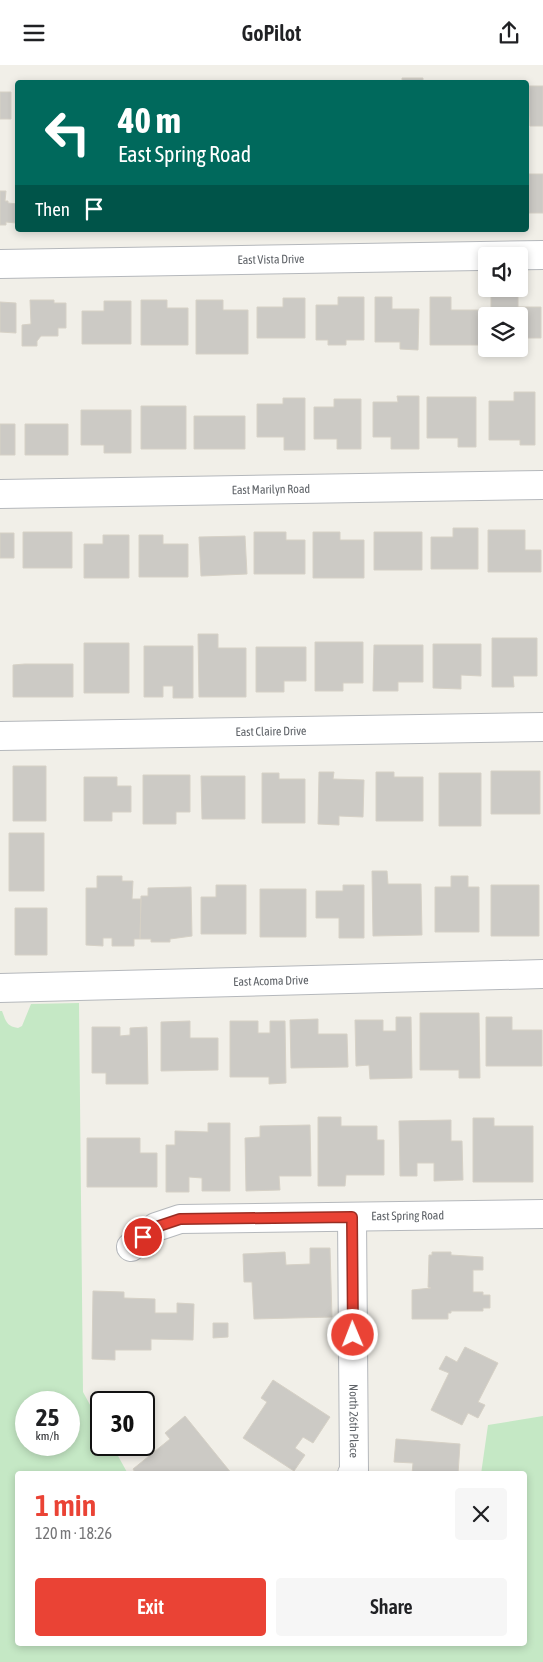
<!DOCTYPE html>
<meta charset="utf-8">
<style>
body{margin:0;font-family:"Asap Condensed",sans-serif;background:#f6f6f6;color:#202124;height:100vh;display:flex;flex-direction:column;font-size:19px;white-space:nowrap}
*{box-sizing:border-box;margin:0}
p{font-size:16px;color:#757577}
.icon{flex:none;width:28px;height:28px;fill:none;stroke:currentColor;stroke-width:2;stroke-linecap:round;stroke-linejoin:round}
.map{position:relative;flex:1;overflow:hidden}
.side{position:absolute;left:15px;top:1406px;width:512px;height:175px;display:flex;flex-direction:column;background:#fff;border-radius:5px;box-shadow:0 2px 8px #0003}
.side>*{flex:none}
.banner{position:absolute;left:15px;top:15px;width:514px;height:152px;border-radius:5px;box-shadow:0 2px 8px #0003;background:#00695c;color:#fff;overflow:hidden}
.buttons{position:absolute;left:478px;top:182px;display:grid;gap:10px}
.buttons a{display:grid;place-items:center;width:50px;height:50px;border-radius:5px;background:#fff;box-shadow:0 2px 8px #0003;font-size:25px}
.speed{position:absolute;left:15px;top:1326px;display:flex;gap:10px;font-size:25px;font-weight:700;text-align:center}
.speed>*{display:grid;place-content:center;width:65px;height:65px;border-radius:50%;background:#fff;box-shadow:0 2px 8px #0003;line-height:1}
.speed small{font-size:12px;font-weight:400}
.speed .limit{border:2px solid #111;border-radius:8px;background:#fff;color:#111}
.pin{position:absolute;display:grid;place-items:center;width:42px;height:42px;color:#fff;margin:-21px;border:2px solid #fff;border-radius:50%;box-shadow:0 1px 5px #0007}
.me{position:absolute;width:55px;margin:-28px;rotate:359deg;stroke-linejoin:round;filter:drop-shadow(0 0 4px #0008)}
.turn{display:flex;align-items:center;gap:18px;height:105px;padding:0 20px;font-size:22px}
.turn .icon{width:65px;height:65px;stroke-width:2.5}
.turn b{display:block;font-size:35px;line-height:42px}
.then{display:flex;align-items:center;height:48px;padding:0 20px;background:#0003;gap:10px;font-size:19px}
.round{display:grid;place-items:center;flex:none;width:52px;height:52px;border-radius:5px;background:#f6f6f6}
.summary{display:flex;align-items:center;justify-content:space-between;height:85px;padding:0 20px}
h1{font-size:30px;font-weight:600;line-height:38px;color:#ea4335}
.button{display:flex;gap:10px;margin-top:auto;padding:10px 20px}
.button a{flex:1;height:58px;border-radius:5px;background:#ea4335;color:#fff;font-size:20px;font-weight:600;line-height:58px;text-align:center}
.button a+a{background:#f6f6f6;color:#202124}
header{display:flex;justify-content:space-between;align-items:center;height:65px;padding:0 20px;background:#fff;font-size:22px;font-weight:600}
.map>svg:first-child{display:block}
</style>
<header><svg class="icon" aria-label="menu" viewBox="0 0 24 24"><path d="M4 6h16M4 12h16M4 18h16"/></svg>GoPilot<svg class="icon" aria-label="share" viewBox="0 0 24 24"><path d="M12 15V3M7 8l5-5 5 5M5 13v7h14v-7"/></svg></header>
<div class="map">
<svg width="543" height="1597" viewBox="0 0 543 1597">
<rect width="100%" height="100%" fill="#f1efe8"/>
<path fill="#c5e8c5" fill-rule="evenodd" d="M79,938L83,1327L101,1360V1380H112L128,1409H18V1579H525V1409H481L488,1360L543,1351V1597H0V946H2C6,956 6,961 18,963L22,961L31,939ZM26,1338H69V1380H26Z"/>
<path fill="#cccac5" stroke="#d6d1c6" d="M402,13H423V18H402Z
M529,21H543V61H530Z
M0,27H11V54H0Z
M529,109H543V148H529Z
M0,126H6L5,136H8V138L18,139L16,158L6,157V160H0Z
M491,225H518V242H541V273H519V251H491Z
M338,232H364V275H346V280H328V275H316V240H338Z
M375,232H392V244H419L418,285L400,284V277H375Z
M430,232H451V245H479V280H430Z
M283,233H305V273H257V242H283Z
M30,235H54V238H66V263H58V271H41L37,276V281H22V260L31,259Z
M141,235H167V243H188V280H141Z
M196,235H223V245H248V289H196Z
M104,236H131V279H82V246H104Z
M0,237L16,238V268L0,267Z
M514,327H535V380H520V375H489V336H514Z
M397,331H419V384H391V372H373V337H398Z
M427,332H476V382H458V373H427Z
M283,333H305V385H284V372H257V339H283Z
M334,334H361V384H337V374H314V342H334Z
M141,341H186V384H141Z
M81,345H131V388H104V380H81Z
M194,351H245V384H194Z
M0,359H15V390H0Z
M25,359H68V390H25Z
M453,463H478V504H431V472H453Z
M488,465H525V485H541V507H488Z
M23,467H72V503H23Z
M254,467H286V475H305V509H254Z
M313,467H340V475H364V513H313Z
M374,467H422V505H374Z
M0,468H14V493H0Z
M103,470H129V513H84V479H103Z
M139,470H163V479H188V512H139Z
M245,471L247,509L201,511L199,472Z
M198,569H218V583H246V632H199Z
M492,573H537V611H513L514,622H492Z
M315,577H363V618H343V626H315Z
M84,578H129V628H84Z
M433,579H481V611L461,610V624L433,623Z
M374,580H423V617H398V626H373Z
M144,581H193V633H173V621H163V632H144Z
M256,582H306V616H284V627H256Z
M25,599H73V632H13V600Z
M13,701H46V756H13Z
M491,706H540V749H491Z
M319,707H334L333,714L364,715L363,752L339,751V760L318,759Z
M376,707H394V712H423V756H376Z
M262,708H279V714H305V758H262Z
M439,708H481V761H439Z
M143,710H190V747H176V759H143Z
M201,711H245V754H202Z
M84,712H117V721H131V747H112V756H84Z
M9,768H44V826H9Z
M372,806H387L388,819H421L422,870L373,871Z
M97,811H122V816H133L132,834H141L140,874H134V881H112V873H103V881L86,880V823H97Z
M451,811H468V822H479V867H435V822H451Z
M216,820H246V869H201V832H216Z
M343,820H364V873H339V853H316V826H343Z
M491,820H539V871H491Z
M191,822L192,871L170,874V877H151V874H140L141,831H148V823Z
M260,824H306V872H260Z
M15,843H47V890H15Z
M420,948H479L480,1013H459V1005H420Z
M396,952H411L412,1013L370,1014L369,1000L356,1001L355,955H383V966H396Z
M486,952H512V965H542V1001H486Z
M318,954V969H347L348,1002L291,1003L290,955Z
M190,956V973H218V1005L161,1006V957Z
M230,956H258V968H270V956H285L286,1018L269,1019V1012H230Z
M92,962H120V971L130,970V963L147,962L148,1019H106V1008H92Z
M318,1052H341V1061H377V1075H384V1110H346L345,1121H318Z
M473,1053H494V1061H533V1117H473Z
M451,1055V1076H462L463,1115L434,1116V1098H417V1111H400L399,1056Z
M208,1058H230V1126H202V1113L189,1112V1127H166V1080H175V1066L208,1067Z
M310,1060L311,1111H279L280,1125L246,1126L245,1073L260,1072V1061Z
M87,1073H140V1088H157V1122H87Z
M310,1183H330L332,1252L254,1254L252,1217H244L243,1189L285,1187L286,1200L310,1199Z
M432,1187H451V1190L483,1192V1205H473V1227H483V1230H490V1243H483V1246H451V1248H448V1254H412V1225L431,1223L428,1222L429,1190H432Z
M93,1226L124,1227V1233L155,1234V1248H177V1238L194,1239L193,1275L151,1274V1285H115V1295L92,1294Z
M213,1258H228V1272L213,1273Z
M465,1282L498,1298L478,1337L485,1340L478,1353L468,1348L462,1360L431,1345L449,1308L439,1304L446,1291L457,1297Z
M273,1315L330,1352L313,1378L303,1372L295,1383L305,1390L294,1406L243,1373L267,1337L261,1333Z
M185,1351L232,1409H136L133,1404L170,1374L165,1368Z
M396,1374L460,1379L458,1409H412L413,1398L394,1397Z"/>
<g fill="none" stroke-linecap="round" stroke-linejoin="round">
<defs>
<g id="minor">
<path id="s1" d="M0,199L543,190"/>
<path id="s2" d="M0,429L543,420"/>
<path id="s3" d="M0,671L543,662"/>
<path id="s4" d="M0,923L543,909"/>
<path id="s5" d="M352,1152L354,1407L352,1409"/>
<path id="s6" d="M131,1182L156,1162L180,1154L543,1149"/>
</g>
</defs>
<use href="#minor" stroke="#b5b8bc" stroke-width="30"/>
<use href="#minor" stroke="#fff" stroke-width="28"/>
</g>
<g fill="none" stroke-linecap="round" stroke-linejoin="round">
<defs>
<path id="route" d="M143,1172L156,1162L180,1154L352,1152L353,1270"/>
</defs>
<use href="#route" stroke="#982c22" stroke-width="12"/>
<use href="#route" stroke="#ea4335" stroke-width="9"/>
</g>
<g text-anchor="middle" stroke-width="4" stroke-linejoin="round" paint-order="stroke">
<g font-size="12" fill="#5f6368" stroke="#fff">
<text dy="4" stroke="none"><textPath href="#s1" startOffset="271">East Vista Drive</textPath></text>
<text dy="4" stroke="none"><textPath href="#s2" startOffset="271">East Marilyn Road</textPath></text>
<text dy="4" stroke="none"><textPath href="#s3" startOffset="271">East Claire Drive</textPath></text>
<text dy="4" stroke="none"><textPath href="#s4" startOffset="271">East Acoma Drive</textPath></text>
<text dy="4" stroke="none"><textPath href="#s6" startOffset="285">East Spring Road</textPath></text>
<text dy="4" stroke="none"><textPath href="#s5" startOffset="204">North 26th Place</textPath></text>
</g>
</g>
</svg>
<div class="buttons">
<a><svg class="icon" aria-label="sound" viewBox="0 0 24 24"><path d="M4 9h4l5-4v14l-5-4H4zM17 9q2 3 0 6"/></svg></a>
<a><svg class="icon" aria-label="layers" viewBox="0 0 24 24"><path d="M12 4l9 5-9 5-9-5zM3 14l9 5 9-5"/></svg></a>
</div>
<div class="speed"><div>25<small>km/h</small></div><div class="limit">30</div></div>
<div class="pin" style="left:143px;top:1172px;background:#d93025"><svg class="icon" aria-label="arrive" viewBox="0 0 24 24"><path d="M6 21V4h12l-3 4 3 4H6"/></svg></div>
<svg class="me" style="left:353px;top:1270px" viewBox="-20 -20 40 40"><circle r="17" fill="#ea4335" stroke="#fff" stroke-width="3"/><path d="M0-11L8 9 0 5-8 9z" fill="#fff"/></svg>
<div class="banner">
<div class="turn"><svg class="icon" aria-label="left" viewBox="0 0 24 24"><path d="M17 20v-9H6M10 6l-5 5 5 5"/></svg><div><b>40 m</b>East Spring Road</div></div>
<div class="then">Then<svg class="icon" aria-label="arrive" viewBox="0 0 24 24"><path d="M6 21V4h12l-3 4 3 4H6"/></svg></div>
</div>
<section class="side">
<div class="summary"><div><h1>1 min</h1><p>120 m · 18:26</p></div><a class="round"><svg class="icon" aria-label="close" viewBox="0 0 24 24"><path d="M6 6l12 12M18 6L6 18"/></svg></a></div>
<div class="button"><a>Exit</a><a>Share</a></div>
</section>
</div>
